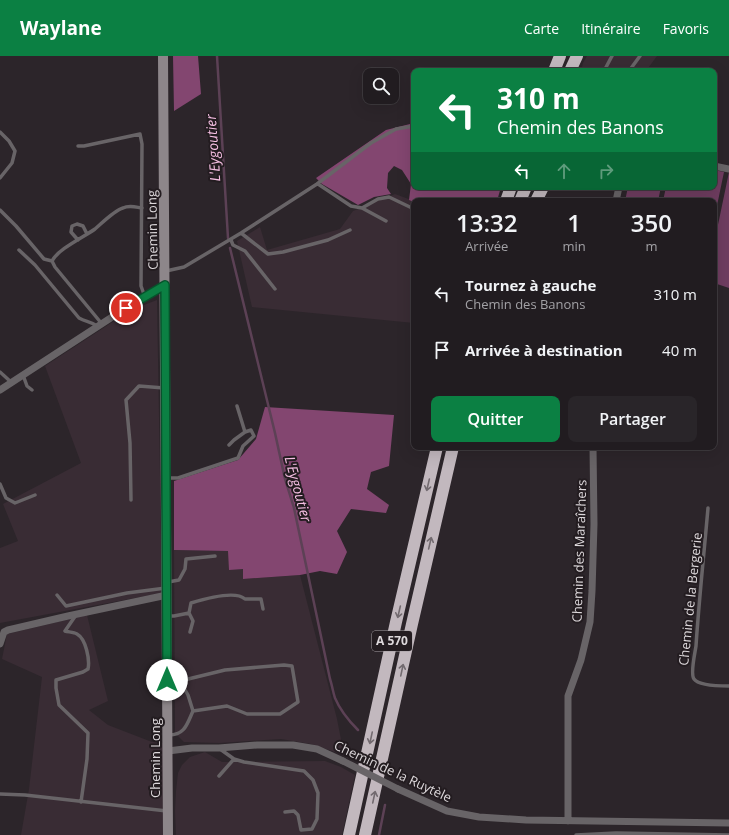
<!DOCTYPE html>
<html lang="fr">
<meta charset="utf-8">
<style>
body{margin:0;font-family:"Open Sans",sans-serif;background:#292529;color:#f1f3f6;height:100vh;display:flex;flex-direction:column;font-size:15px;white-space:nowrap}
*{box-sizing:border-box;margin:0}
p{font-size:13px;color:#a2a1a5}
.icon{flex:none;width:22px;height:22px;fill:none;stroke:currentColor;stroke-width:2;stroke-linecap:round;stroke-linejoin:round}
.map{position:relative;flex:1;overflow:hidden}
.drawer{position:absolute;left:411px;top:142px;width:306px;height:252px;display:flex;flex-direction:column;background:#211c20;border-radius:8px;box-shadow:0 4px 16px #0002,0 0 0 1px #3e3a3e}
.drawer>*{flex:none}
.banner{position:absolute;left:411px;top:12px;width:306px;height:122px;border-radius:8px;box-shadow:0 4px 16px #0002,0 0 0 1px #3e3a3e;background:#0b8043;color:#fff;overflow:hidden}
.tools{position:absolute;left:363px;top:12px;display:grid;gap:8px}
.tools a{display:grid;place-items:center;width:36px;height:36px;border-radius:8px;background:#211c20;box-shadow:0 4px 16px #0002,0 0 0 1px #3e3a3e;font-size:20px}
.pin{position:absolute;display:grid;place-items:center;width:34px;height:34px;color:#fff;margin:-17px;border:2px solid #fff;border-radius:50%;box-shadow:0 1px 4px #0007}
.me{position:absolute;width:44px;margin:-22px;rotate:0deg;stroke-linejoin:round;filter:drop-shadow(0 0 3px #0008)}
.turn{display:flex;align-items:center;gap:14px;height:84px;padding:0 20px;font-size:18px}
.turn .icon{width:52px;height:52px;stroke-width:2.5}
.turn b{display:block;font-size:28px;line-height:34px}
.lanes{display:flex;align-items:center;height:38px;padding:0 20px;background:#0003;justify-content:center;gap:20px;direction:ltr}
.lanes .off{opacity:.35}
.eta{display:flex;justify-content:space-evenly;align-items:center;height:68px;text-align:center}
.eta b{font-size:24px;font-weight:600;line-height:28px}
.button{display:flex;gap:8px;margin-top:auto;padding:8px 20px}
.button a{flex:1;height:46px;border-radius:8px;background:#0b8043;color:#fff;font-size:16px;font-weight:600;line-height:46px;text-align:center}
.button a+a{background:#292529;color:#f1f3f6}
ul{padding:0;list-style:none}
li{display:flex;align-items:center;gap:12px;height:56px;padding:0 20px}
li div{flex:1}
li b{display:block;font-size:15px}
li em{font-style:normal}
header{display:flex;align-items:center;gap:24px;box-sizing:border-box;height:56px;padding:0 20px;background:#0b8043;color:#fff}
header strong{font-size:19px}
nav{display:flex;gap:22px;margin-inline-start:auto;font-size:14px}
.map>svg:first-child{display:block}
</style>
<header>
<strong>Waylane</strong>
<nav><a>Carte</a><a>Itinéraire</a><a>Favoris</a></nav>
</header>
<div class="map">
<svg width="729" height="779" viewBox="0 0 729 779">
<rect width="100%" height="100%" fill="#2c252a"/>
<path fill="#392c34" d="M587,0H657L646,15H581L583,7Z
M395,138L414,145V267L252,251L237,185L260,171L267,194L340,173L353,155Z
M157,244L162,537L0,567V492L18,485L3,448L81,407L45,310L131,254Z
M174,494L228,495L243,513V523L300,519L337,663L344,699L311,688L281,683L219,687L184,686L175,677Z
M87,559L108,645L89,654L108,669L152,686L164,687L163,779H21L29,733L42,621L2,603L7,578Z
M205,696L222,706L325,705L341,711L355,719L342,779H176L175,755L176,735L178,717L182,709L190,701Z"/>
<path fill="#6f3d60" d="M714,114L724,116L714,164V145H663L666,131H714Z
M729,116V232L714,227V188Z
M628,131H661L658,145H625Z"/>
<path fill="#834670" d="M173,0H198L201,38L174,55Z
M414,67V131H501L497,145H414V146L409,144L411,128L402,114L394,110L388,117L387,132L391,138L374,141L358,149L322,128L316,122L386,74Z
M265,351L394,359L389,410L371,416L367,433L389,449L386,457L351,453L337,475L347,496L337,518L320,515L300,519L243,523V513L229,514L228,495L174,494V425L238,404L256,383Z"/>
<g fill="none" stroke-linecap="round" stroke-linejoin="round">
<path stroke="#5c4155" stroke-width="2.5" d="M217,0L228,182
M230,192L275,377L285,423L294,452L330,623C332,629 333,636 335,642C340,654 349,665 358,674
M379,779L385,749"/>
<path stroke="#686467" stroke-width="3.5" d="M604,15L612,0
M629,15L640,0
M0,76L9,85L15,95L12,107L0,122
M78,90H84L140,78L142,88L141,230L145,241
M318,128L351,150L362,152L378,143L389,141L414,153
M362,152L386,165
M0,154L16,170L44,203L52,205
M241,177L268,198L283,196L328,184L350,174
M78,184L71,176L72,170L77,168L83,170L87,178
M231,184L233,189L245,195L275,233
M19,194L35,209L79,262C86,266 90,265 97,270
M166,215L184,211L241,177L317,128L371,87L396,73L414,70
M102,268L55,211L52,205C58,193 84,181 95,173C102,167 115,154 123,152C129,149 135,151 142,152
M0,316L11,326
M23,319L27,330L32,334
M229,389L234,384L245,376
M167,422H178L238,402L243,390L254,380L251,374L245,376L237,350
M0,428L6,442L15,447L35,439
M131,444L130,387L126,344L139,330L164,332
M708,452C704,498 699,544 696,590C695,597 690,618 694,623C699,630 720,630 729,630
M168,526L179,524L185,513L186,503L215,500
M57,539L66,550L127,537L166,532
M189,557L193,565L190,576
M76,559L65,575C68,576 74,576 77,578C86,583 90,604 88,613L83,616L56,624V632L59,649L88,677L87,703L81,746
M168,560H174L189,557L191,547C204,543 235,534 245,543H261L263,553
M168,624H174L180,625L188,639L193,655C187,668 185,679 169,679
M180,625L225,614L284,609L292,610L298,646L280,658H247L227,650L193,655
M220,693L234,703L244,706L304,715L313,724L318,737L317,763L312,773L301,774L298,759L294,755L285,756
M219,720L234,703
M0,738L25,739L167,755
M576,779L616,777L729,779"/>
<path stroke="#686467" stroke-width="7" d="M714,110L729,113
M616,145L619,131
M0,334L126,252L165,229
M0,588L4,576L8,574L68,560L167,539
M168,695L192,692H219L257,689H293L317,693L343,705
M398,733L447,755L479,761L526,764L729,767
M568,765V640L581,604L590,566L592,535L594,468L593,391"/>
<path stroke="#8d868a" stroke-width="10" d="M163,0L168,779"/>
<path stroke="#c2b8be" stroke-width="12" d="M554,15L560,0
M570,15L577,0
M506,145L511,131
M520,145L526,131
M536,145L543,131
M349,779L396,566L437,391
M365,779L412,568L453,391"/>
<path stroke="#686467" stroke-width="7" d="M343,705L398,733"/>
</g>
<defs><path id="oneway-shaft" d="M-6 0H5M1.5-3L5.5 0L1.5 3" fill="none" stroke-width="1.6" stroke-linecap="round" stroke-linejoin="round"/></defs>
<g stroke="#726a6f">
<use href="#oneway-shaft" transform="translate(428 429) rotate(103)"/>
<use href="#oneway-shaft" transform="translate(430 487) rotate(-77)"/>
<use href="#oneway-shaft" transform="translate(399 556) rotate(103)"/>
<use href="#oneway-shaft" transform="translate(402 614) rotate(-78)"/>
<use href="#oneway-shaft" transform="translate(371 682) rotate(102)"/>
<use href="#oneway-shaft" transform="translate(374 741) rotate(-78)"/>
</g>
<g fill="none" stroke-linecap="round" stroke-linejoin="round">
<defs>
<path id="route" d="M126,252L165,229L167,624"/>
</defs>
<use href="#route" stroke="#07532c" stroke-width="10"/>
<use href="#route" stroke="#0b8043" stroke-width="7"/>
</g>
<g text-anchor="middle" stroke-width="4" stroke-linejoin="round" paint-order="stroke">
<rect fill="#231c20" stroke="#a5a0a3" stroke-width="1" x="372" y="575" width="40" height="20" rx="3"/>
<g font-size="12" font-weight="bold" fill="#ddd8db">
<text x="392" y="589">A 570</text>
</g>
<g font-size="13" fill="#ddd8db" stroke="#231c20">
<text transform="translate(152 174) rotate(-91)" y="5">Chemin Long</text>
<text transform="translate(579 495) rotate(-88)" y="5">Chemin des Maraîchers</text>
<text transform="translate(690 543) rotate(-84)" y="5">Chemin de la Bergerie</text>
<text transform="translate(155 702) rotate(-90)" y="5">Chemin Long</text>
<text transform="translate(393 715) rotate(25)" y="5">Chemin de la Ruytèle</text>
</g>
<g font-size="14" font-style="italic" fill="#f7c0e4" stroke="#231c20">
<text transform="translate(213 92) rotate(-94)" y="5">L'Eygoutier</text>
<text transform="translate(298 433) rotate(75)" y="5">L'Eygoutier</text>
</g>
</g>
</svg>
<div class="tools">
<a><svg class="icon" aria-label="search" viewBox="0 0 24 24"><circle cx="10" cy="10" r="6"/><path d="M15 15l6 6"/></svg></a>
</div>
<div class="pin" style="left:126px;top:252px;background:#d93025"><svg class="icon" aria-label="arrive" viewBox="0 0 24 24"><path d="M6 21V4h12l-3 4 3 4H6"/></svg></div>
<svg class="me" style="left:167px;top:624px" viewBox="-20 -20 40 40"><circle r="19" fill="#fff"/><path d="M0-13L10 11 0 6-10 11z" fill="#0b8043"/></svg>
<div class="banner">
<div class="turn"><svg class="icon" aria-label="left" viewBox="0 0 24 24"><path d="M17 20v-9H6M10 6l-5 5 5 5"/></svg><div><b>310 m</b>Chemin des Banons</div></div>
<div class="lanes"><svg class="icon" aria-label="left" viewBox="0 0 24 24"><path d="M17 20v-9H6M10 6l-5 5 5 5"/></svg><svg class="icon off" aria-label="ahead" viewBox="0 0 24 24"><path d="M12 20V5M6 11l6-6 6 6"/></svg><svg class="icon off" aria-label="right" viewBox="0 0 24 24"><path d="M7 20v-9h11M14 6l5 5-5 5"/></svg></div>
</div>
<section class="drawer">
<div class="eta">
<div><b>13:32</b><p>Arrivée</p></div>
<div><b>1</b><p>min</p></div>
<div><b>350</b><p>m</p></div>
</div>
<ul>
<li><svg class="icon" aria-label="left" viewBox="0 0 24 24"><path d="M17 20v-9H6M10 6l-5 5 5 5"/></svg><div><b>Tournez à gauche</b><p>Chemin des Banons</p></div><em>310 m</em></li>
<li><svg class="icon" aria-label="arrive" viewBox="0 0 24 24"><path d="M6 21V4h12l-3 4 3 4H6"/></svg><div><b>Arrivée à destination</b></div><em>40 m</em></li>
</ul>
<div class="button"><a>Quitter</a><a>Partager</a></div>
</section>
</div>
